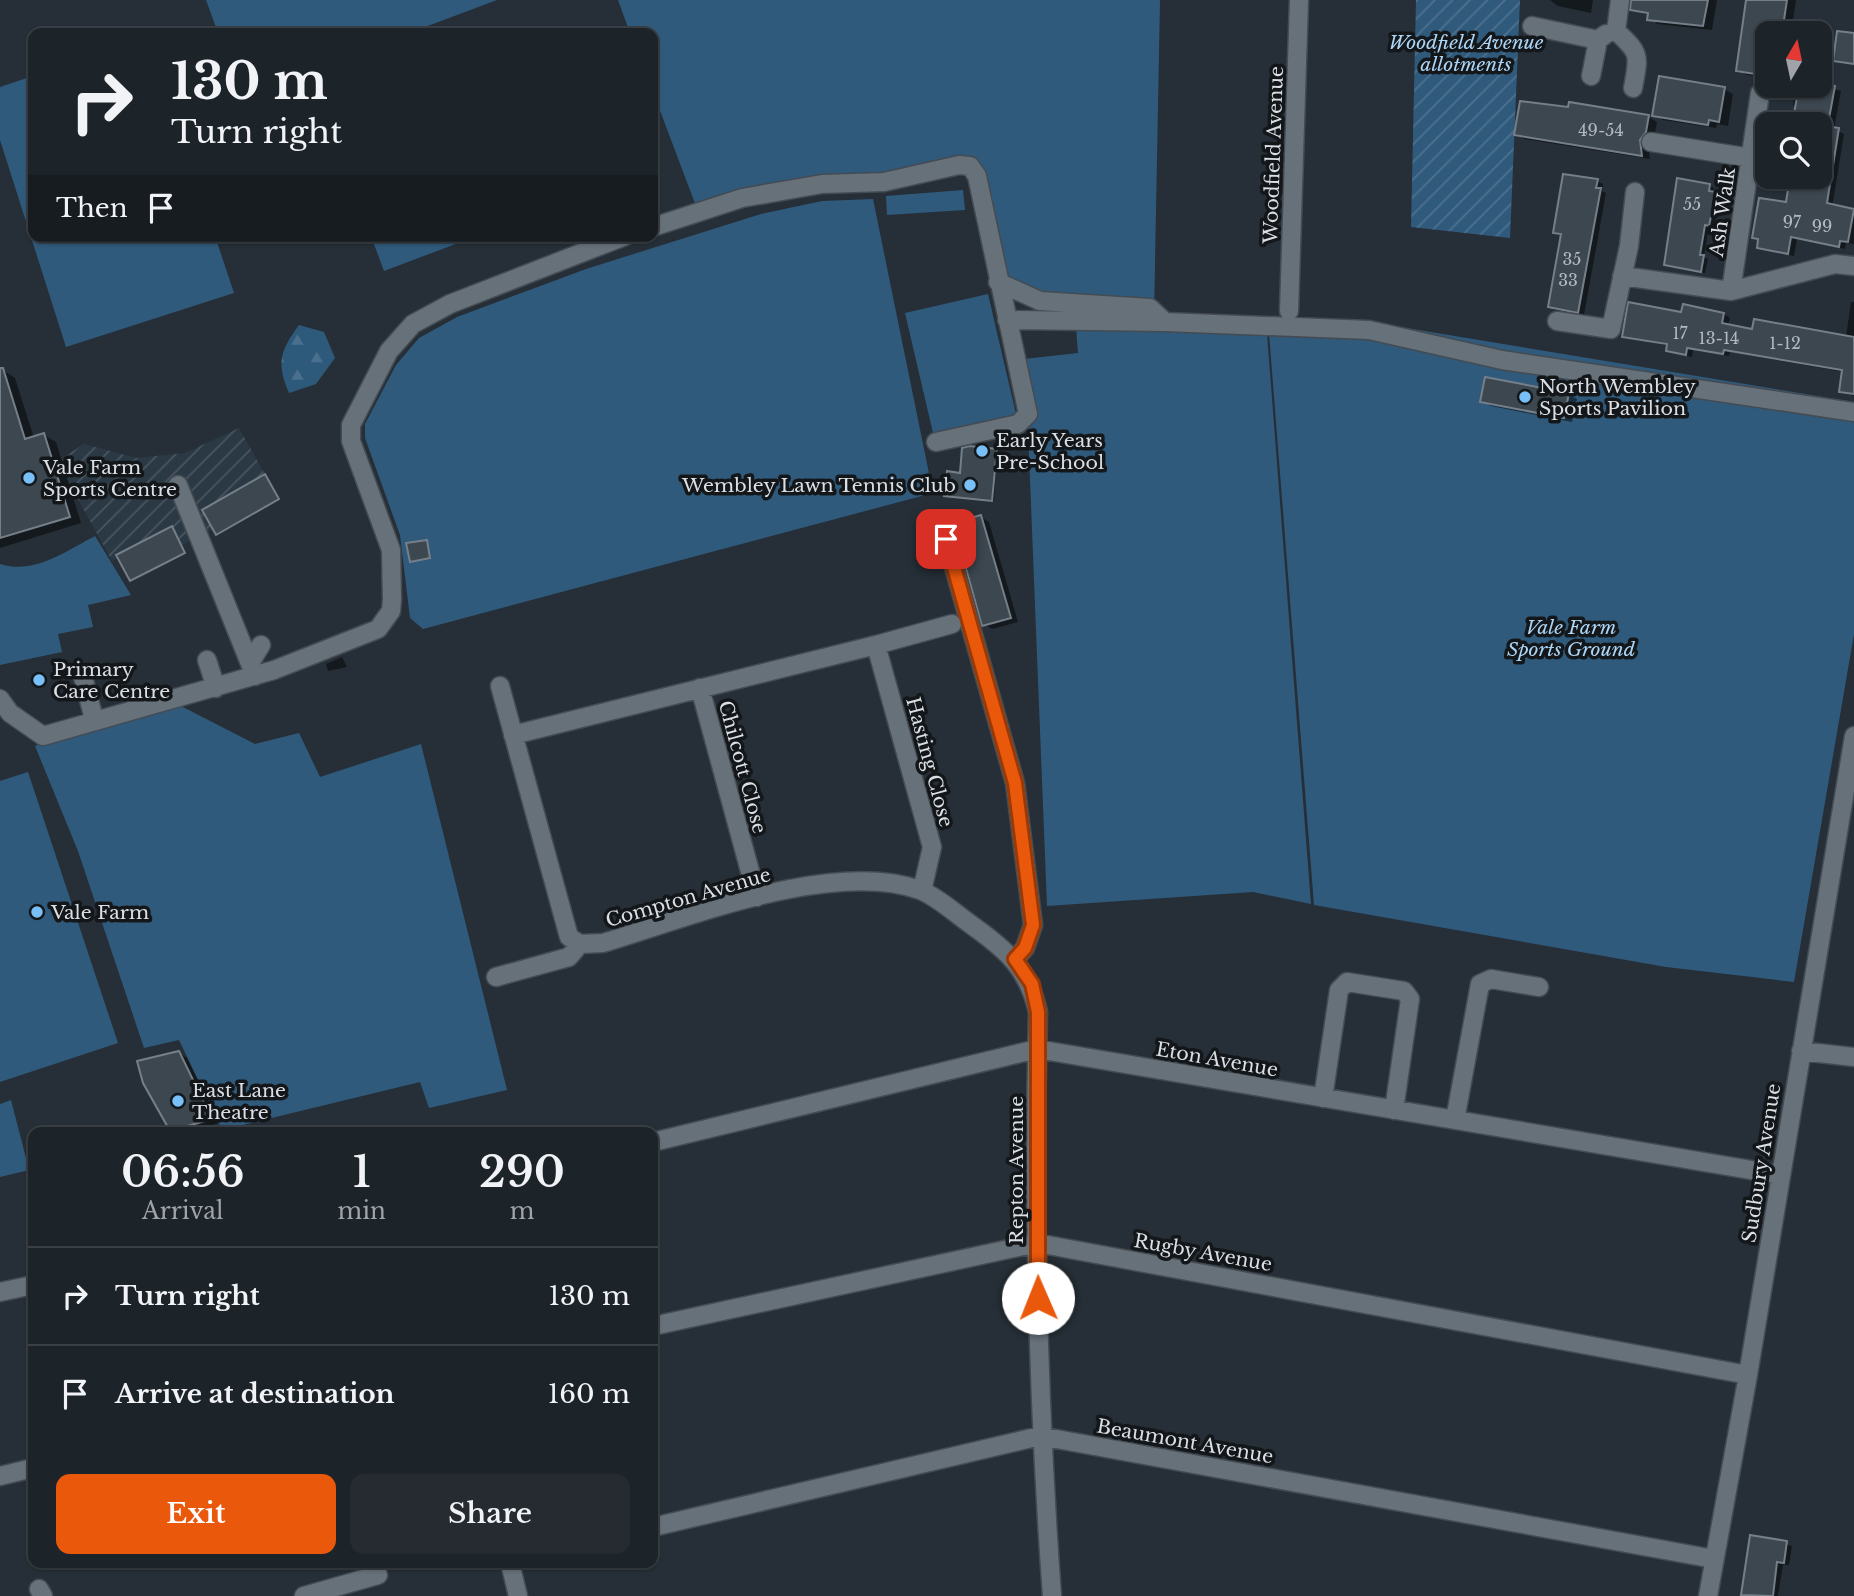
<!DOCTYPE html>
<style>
body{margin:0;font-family:"Libre Baskerville",serif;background:#252b31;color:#f1f3f6;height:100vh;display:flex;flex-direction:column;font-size:26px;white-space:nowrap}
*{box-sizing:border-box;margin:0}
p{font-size:23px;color:#a0a4a8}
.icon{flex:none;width:38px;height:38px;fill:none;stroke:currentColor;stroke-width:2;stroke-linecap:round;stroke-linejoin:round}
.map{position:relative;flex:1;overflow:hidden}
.sheet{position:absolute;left:28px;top:1127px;width:630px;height:441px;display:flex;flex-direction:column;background:#1c2329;border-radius:14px;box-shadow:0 2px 5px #0004,0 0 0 2px #3a4046}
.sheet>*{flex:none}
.guide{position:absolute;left:28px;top:28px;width:630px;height:214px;border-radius:14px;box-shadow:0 2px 5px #0004,0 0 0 2px #3a4046;background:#1c2329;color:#f1f3f6;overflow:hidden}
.needle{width:46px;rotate:9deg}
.fabs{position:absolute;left:1755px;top:21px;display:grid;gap:14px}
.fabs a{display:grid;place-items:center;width:77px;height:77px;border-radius:14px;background:#1c2329;box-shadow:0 2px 5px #0004,0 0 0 2px #3a4046;font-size:35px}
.pin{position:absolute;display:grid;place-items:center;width:60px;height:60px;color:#fff;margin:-30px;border-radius:14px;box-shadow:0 4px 10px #0006}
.me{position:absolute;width:77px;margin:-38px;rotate:359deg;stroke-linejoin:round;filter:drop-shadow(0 0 5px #0008)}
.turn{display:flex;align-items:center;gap:24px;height:147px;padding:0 28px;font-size:32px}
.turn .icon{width:91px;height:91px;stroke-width:2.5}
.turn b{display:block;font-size:49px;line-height:60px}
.then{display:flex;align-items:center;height:66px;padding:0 28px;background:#0003;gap:14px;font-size:26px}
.eta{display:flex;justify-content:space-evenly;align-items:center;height:119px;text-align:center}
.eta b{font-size:42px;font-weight:600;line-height:49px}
.cta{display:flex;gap:14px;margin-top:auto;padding:14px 28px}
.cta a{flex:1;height:80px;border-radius:14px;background:#ea580c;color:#fff;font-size:28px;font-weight:600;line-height:80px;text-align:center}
.cta a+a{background:#252b31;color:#f1f3f6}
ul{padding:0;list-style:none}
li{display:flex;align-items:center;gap:21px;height:98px;padding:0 28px;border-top:2px solid #3a4046}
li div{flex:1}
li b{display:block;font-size:26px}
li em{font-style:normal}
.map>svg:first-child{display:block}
</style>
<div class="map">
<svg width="1854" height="1596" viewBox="0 0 1854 1596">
<defs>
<pattern id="industrial-furrows" width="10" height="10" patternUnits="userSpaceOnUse" patternTransform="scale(1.75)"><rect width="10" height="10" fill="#2b3945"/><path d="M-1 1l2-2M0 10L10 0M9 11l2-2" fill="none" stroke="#495560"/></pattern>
<pattern id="forest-firs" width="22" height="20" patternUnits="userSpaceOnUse" patternTransform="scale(1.75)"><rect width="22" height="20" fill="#2d597b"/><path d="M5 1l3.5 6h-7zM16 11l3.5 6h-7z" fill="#4b708e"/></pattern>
<pattern id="garden-furrows" width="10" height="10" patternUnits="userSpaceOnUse" patternTransform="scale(1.75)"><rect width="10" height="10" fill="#305a7c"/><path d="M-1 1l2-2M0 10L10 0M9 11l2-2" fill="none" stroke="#4d718e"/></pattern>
</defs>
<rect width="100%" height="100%" fill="#262f37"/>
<path fill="url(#industrial-furrows)" d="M239,428L279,499L216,535L213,529L182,545L185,553L130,581L118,558L112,561L57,461L84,444L136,458L185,453Z"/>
<path fill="#305a7c" d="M206,0H497L409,33H218Z
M618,0H1160L1154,316L1376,323L1854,402V634L1794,982L1666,967L1314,905L1269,333L1077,327L994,281L967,173L792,193L699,214L653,92V33H630Z
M33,76V236H215L234,293L66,347L0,140V87Z
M963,190L965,210L887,215L886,196Z
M873,199L933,493L423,629L410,618L400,535L365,438V424L396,365L419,338L457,317L586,269L761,214L822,201Z
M371,236H477L384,271Z
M988,294L1016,414L933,433L905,313Z
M1076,328L1267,334L1311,904L1253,892L1047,906L1028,429L1037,419L1024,359L1078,353Z
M95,536L131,595L88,605L93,627L58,634L62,652L0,665V564C34,575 66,551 95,536Z
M179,705L255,744L299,733L320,777L421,744L507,1090L429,1108L420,1082L222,1130L179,1040L144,1048L78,851L35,746L111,720Z
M28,772L118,1043L0,1082V781Z
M11,1100L29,1170L0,1177V1104Z"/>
<path fill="url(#forest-firs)" d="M299,325L324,332L335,358L316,384L289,393C276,363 280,351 299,325Z"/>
<path fill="url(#garden-furrows)" d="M1416,0H1520L1510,238L1411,227Z"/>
<path fill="#0007" d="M1550,0H1593L1591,13L1558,6Z
M1633,0H1717L1712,30L1657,24Z
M1748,0H1796L1791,33H1768V78L1747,75L1738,70Z
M1796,86H1820L1841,91L1834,129L1844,134L1832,208L1854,211V244L1846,243L1845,249L1797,239L1794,256L1765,250L1758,247L1760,240L1754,237L1788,204L1792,177H1820V124H1801L1795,118L1797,108L1793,105Z
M1724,89L1733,94L1728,126L1717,124L1716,128L1663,120L1654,115Z
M1649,117L1657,122L1654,137L1648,145L1650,159L1524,139L1516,134Z
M1597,181L1603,184L1602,191L1606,193L1584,315L1555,310L1549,306L1561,235L1555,232Z
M1709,186L1714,188L1713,193L1719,196L1714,227L1709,226L1704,257L1708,259L1705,273L1670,267L1666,264Z
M1851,302H1854V396L1841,391L1844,372L1730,352L1729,356L1693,350L1692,357L1674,353L1668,350L1669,346L1624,336L1683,314H1724L1730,318L1728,326L1754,331L1846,337Z
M4,371L15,378L34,438L44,435L56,442L81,523L0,548V372Z
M1568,394L1577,399L1572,422L1491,406L1482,401Z
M997,451L994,501L946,495Z
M265,476L280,500L218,533Z
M981,517L989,522L1018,622L992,629L984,624L959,535Z
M174,529L186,554L131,580Z
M342,657L347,667L328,671L326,664Z
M179,1053L187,1058L219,1123L188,1132L171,1130Z
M1751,1537L1792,1546L1789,1565H1783L1778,1596H1743Z"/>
<path fill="#3d474f" stroke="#757f89" stroke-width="2" d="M1631,0H1708L1703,26L1647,20L1648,13L1630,10Z
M1746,0H1787L1782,33H1768V76L1736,71Z
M1837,31L1854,33V64L1833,61Z
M1659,76L1725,87L1719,122L1709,120L1708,125L1652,116Z
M1820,83L1835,86L1828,124H1804V121L1793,119L1799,86Z
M1520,101L1568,107L1569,102L1649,115L1646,132L1640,140L1642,156L1514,135Z
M1820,125L1839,128L1827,203L1854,209L1848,242L1840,241L1839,247L1791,237L1788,254L1757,248L1758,239L1752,238L1759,198L1786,202L1790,177H1820Z
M1563,174L1598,179L1596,188H1601L1578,313L1548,307L1561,234L1553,233Z
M1677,178L1710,184L1709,191L1716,192L1709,226L1705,225L1700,255H1704L1701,272L1664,265Z
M1628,302L1681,312L1683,304L1724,313L1722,323L1752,329L1754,319L1854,337V394L1839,392L1842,370L1724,350L1723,354L1687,348L1686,355L1666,351L1667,344L1622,337Z
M0,368H3L25,439L44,433L70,517L0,538Z
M1485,377L1569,393L1564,418L1480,402Z
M969,446L997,449L992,501L944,496L947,471L960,473L962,448Z
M265,474L279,499L216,535L202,510Z
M981,515L1011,618L982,626L957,536L946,525Z
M172,526L185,553L130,581L116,555Z
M427,540L430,558L410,562L406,543Z
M179,1051L212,1119L170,1131L143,1083L137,1061Z
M1750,1535L1787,1541L1784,1563L1777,1562L1773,1596L1741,1595Z"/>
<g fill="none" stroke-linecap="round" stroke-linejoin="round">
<defs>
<path id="minor" d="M1532,26L1598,40
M1616,31C1641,54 1639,55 1633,88
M1616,31L1620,0
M1591,76L1598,40L1606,34
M1651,142L1751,158
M653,227L742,198L822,184L884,182L959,165L970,166L977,176L1028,414L1018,424L936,442
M1622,276L1731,291L1835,264L1854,266
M998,282L1040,301L1150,308L1165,322
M1731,291L1760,93
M1289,311L1299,0
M1007,320L1165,322L1369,330L1502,360L1854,412
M1557,321L1611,329L1629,246L1635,192
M178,485L255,676
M946,539L1015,783L1033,925L1025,948L1015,959
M207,660L216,688
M250,663L261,645
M82,673L94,719
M500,686L569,937L580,944L603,943C690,917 833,859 920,890C938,897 957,915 973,926C1008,951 1028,969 1038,1012C1033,1207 1038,1402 1052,1596
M700,688L757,897
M0,699L10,713L43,736L274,670L378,629L391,611L392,600L391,550L351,441V425L389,351L413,324L450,304L625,236
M513,735L876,645
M922,891L932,847L876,645L952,624
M496,977L569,957L580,944
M1801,1051L1854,1057
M1323,1098L1339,990L1347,982L1404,991L1410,999L1394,1110
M1455,1120L1480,984L1491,979L1539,987
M653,1142L1037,1049L1780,1175
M0,1292L33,1285
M653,1326L1037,1243L1748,1375
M0,1476L33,1468
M653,1527L1040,1436L1714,1559
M510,1563L518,1596
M39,1589L43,1596
M304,1596L378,1575
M1708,1596L1748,1375L1854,736"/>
</defs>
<use href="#minor" stroke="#444b52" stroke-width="21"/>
<use href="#minor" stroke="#67717a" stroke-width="18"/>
</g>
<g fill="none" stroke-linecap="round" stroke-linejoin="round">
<defs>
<path id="route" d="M946,539L1015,783L1033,925L1025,948L1015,959L1032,984L1038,1012V1298"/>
</defs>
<use href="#route" stroke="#983908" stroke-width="18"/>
<use href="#route" stroke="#ea580c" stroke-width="12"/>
</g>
<g fill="#79bff8" stroke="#13171a" stroke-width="2.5">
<circle cx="1525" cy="397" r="7"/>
<circle cx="982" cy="451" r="7"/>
<circle cx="29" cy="478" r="7"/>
<circle cx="970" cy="485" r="7"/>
<circle cx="39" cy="680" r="7"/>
<circle cx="37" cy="912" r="7"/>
<circle cx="178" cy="1101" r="7"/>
</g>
<g text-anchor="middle" stroke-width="7" stroke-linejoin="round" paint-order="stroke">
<g font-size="16" fill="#b3b9c0">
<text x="1601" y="136">49-54</text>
<text x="1692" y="210">55</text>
<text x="1792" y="228">97</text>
<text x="1822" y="232">99</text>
<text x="1572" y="265">35</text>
<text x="1568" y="286">33</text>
<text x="1680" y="339">17</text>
<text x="1719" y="344">13-14</text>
<text x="1785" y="349">1-12</text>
</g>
<g font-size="19" font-style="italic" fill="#add5f6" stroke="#13171a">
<text x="1466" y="49">Woodfield Avenue<tspan x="1466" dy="22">allotments</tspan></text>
<text x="1571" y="634">Vale Farm<tspan x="1571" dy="22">Sports Ground</tspan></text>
</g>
<g font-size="19" fill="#dadfe5" stroke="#13171a">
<text transform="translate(1273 155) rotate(-88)" y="7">Woodfield Avenue</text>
<text transform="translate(1722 212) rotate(-82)" y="7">Ash Walk</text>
<text transform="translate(930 762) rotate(75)" y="7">Hasting Close</text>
<text transform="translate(743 767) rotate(75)" y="7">Chilcott Close</text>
<text transform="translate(688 897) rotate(-16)" y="7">Compton Avenue</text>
<text transform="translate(1217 1059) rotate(10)" y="7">Eton Avenue</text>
<text transform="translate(1761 1163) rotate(-81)" y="7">Sudbury Avenue</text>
<text transform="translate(1016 1170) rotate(-90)" y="7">Repton Avenue</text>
<text transform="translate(1203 1252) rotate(10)" y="7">Rugby Avenue</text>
<text transform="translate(1185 1441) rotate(10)" y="7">Beaumont Avenue</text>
</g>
<g font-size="19" fill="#dadfe5" stroke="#13171a" text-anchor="start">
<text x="1539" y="393">North Wembley<tspan x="1539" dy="22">Sports Pavilion</tspan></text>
<text x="996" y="447">Early Years<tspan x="996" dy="22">Pre-School</tspan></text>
<text x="43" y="474">Vale Farm<tspan x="43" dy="22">Sports Centre</tspan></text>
<text x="956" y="492" text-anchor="end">Wembley Lawn Tennis Club</text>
<text x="53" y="676">Primary<tspan x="53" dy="22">Care Centre</tspan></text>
<text x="51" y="919">Vale Farm</text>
<text x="192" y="1097">East Lane<tspan x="192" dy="22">Theatre</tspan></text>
</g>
</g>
</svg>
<div class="fabs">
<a><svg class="needle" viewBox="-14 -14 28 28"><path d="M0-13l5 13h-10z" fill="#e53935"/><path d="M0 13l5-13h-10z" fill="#a0a4a8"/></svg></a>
<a><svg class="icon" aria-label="search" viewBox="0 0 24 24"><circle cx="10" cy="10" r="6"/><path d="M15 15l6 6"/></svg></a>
</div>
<div class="pin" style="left:946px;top:539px;background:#d93025"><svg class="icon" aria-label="arrive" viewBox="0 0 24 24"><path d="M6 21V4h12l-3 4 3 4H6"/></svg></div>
<svg class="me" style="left:1038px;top:1298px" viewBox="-20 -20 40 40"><circle r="19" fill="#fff"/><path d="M0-13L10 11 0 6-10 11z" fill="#ea580c"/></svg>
<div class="guide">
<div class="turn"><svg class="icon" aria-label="right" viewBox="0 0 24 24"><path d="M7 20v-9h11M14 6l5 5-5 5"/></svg><div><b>130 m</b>Turn right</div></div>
<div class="then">Then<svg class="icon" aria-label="arrive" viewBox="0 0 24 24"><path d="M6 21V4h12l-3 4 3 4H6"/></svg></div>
</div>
<section class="sheet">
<div class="eta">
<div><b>06:56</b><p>Arrival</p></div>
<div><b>1</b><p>min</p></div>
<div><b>290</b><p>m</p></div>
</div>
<ul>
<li><svg class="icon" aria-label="right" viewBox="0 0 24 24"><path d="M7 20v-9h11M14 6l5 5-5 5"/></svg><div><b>Turn right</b></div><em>130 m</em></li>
<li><svg class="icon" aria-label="arrive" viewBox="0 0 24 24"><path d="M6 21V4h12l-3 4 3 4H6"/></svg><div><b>Arrive at destination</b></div><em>160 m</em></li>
</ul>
<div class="cta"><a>Exit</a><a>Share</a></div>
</section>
</div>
